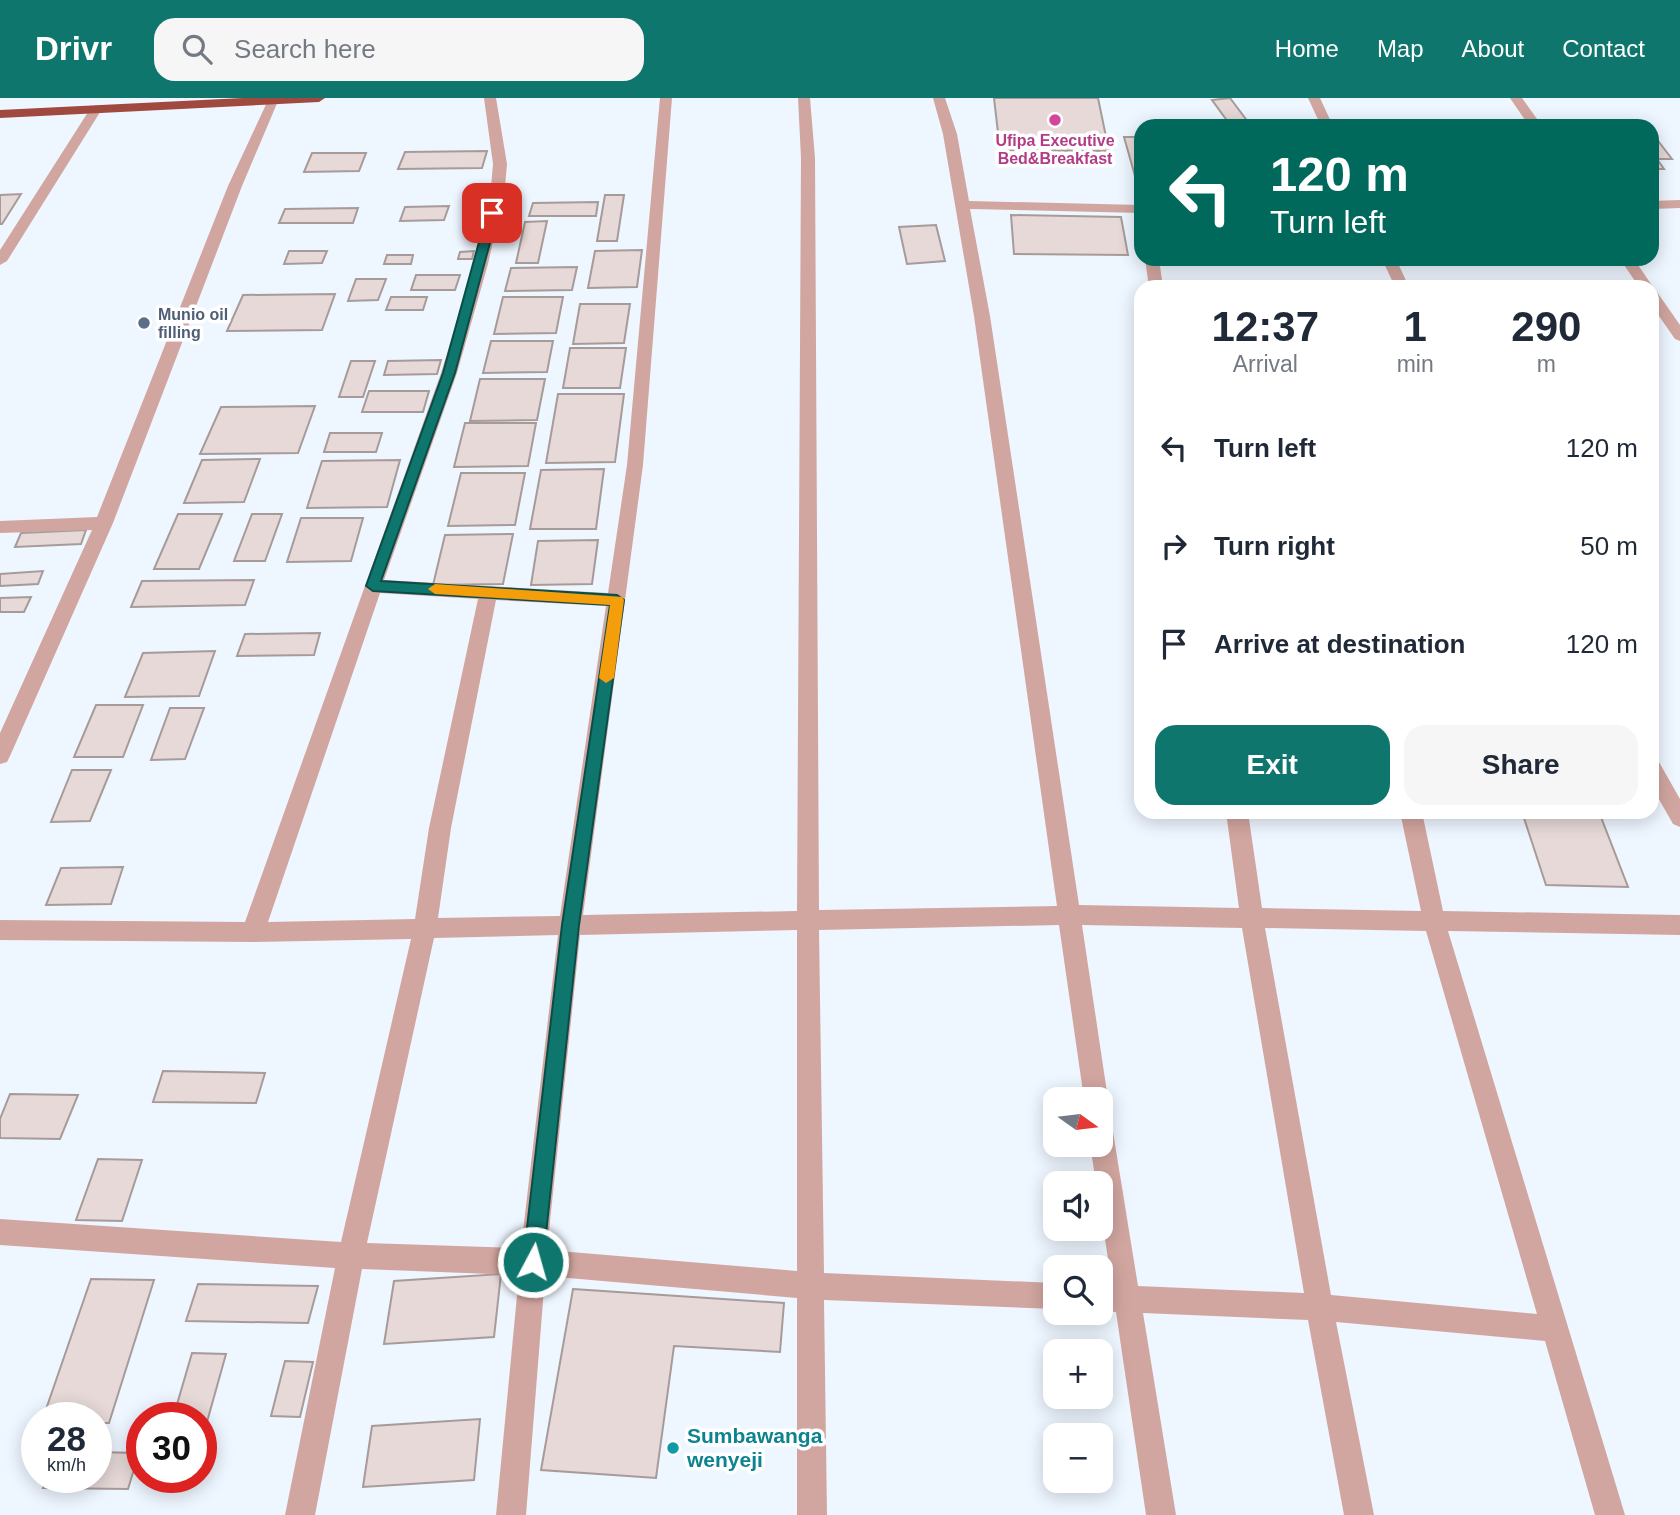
<!DOCTYPE html>
<meta charset="utf-8">
<style>
body{margin:0;font-family:Arial,sans-serif;background:#f6f6f7;color:#1f2937;height:100vh;display:flex;flex-direction:column;font-size:26px;white-space:nowrap}
*{box-sizing:border-box;margin:0}
p{font-size:23px;color:#747a83}
.icon{flex:none;width:38px;height:38px;fill:none;stroke:currentColor;stroke-width:2;stroke-linecap:round;stroke-linejoin:round}
.map{position:relative;flex:1;overflow:hidden}
.sheet{position:absolute;left:1134px;top:182px;width:525px;height:539px;display:flex;flex-direction:column;background:#fff;border-radius:21px;box-shadow:0 4px 18px #0003}
.sheet>*{flex:none}
.guide{position:absolute;left:1134px;top:21px;width:525px;height:147px;border-radius:21px;box-shadow:0 4px 18px #0003;background:#00695c;color:#fff;overflow:hidden}
.needle{width:46px;rotate:104deg}
.fabs{position:absolute;left:1043px;top:989px;display:grid;gap:14px}
.fabs a{display:grid;place-items:center;width:70px;height:70px;border-radius:14px;background:#fff;box-shadow:0 4px 18px #0003;font-size:35px}
.speed{position:absolute;left:21px;top:1304px;display:flex;gap:14px;font-size:35px;font-weight:700;text-align:center}
.speed>*{display:grid;place-content:center;width:91px;height:91px;border-radius:50%;background:#fff;box-shadow:0 4px 18px #0003;line-height:1}
.speed small{font-size:18px;font-weight:400}
.speed .limit{border:10px solid #d22;background:#fff;color:#111}
.pin{position:absolute;display:grid;place-items:center;width:60px;height:60px;color:#fff;margin:-30px;border-radius:14px;box-shadow:0 4px 10px #0006}
.me{position:absolute;width:77px;margin:-38px;rotate:6deg;stroke-linejoin:round;filter:drop-shadow(0 0 5px #0008)}
.turn{display:flex;align-items:center;gap:24px;height:147px;padding:0 21px;font-size:32px}
.turn .icon{width:91px;height:91px;stroke-width:2.5}
.turn b{display:block;font-size:49px;line-height:60px}
.eta{display:flex;justify-content:space-evenly;align-items:center;height:119px;text-align:center}
.eta b{font-size:42px;font-weight:800;line-height:49px}
.primary-button{display:flex;gap:14px;margin-top:auto;padding:14px 21px}
.primary-button a{flex:1;height:80px;border-radius:21px;background:#0f766e;color:#fff;font-size:28px;font-weight:800;line-height:80px;text-align:center}
.primary-button a+a{background:#f6f6f7;color:#1f2937}
ul{padding:0;list-style:none}
li{display:flex;align-items:center;gap:21px;height:98px;padding:0 21px}
li div{flex:1}
li b{display:block;font-size:26px}
li em{font-style:normal}
header{display:flex;align-items:center;gap:42px;box-sizing:border-box;height:98px;padding:0 35px;background:#0f766e;color:#fff}
header strong{font-size:33px}
nav{display:flex;gap:38px;margin-inline-start:auto;font-size:24px}
.search{width:490px;height:63px;background:#f6f6f7;display:flex;align-items:center;gap:18px;box-sizing:border-box;padding:0 24px;border-radius:21px;color:#747a83;font-size:26px}
.map>svg:first-child{display:block}
</style>
<header>
<strong>Drivr</strong>
<div class="search"><svg class="icon" aria-label="search" viewBox="0 0 24 24"><circle cx="10" cy="10" r="6"/><path d="M15 15l6 6"/></svg>Search here</div>
<nav><a>Home</a><a>Map</a><a>About</a><a>Contact</a></nav>
</header>
<div class="map">
<svg width="1680" height="1417" viewBox="0 0 1680 1417">
<rect width="100%" height="100%" fill="#eef6ff"/>
<path fill="#e6d9d7" stroke="#a79b99" stroke-width="2" d="M994,0H1098L1109,53L1000,52Z
M1230,0L1251,28H1231L1212,2Z
M1652,35L1672,61H1657L1664,71H1652Z
M1124,39H1141V92H1139Z
M487,53L482,70L398,71L405,54Z
M312,55H366L359,73L304,74Z
M21,96L2,126H0V97Z
M605,97H624L617,143H597Z
M598,104L596,118H529L533,105Z
M449,108L444,122L400,123L405,109Z
M358,110L353,125H279L285,111Z
M1011,117L1121,119L1128,157L1014,156Z
M547,123L538,165H516L525,124Z
M936,127L945,163L907,166L899,129Z
M642,152L637,189L588,190L595,153Z
M289,153H327L322,165L284,166Z
M474,153L472,161H458L460,154Z
M387,157H413L411,166H384Z
M577,169L572,192L505,193L511,170Z
M416,177H460L455,192H411Z
M356,181H386L378,202L348,203Z
M335,196L322,232L227,233L243,197Z
M391,199H427L423,212H386Z
M503,199H563L556,235L494,236Z
M580,206H630L624,245L573,246Z
M491,243H553L547,274L483,275Z
M570,250H626L620,290H563Z
M441,262L437,276L384,277L388,263Z
M351,263H375L363,299H339Z
M480,281H545L537,322L470,323Z
M369,293H429L423,314H362Z
M558,296H624L615,364L546,365Z
M315,308L298,355L200,356L221,309Z
M465,325H536L528,368L454,369Z
M330,335H382L376,354H324Z
M260,361L244,404L184,405L202,362Z
M400,362L387,409L307,410L322,363Z
M604,371L596,431H530L541,372Z
M461,375H525L515,427L448,428Z
M178,416H222L199,471H154Z
M252,416H282L265,463H234Z
M301,420H363L351,463L287,464Z
M86,432L81,446L15,449L21,435Z
M513,436L503,486L433,487L445,437Z
M598,442L592,486L531,487L538,443Z
M43,473L38,486L0,488V476Z
M254,482L245,507L131,509L142,483Z
M31,499L24,514H0V500Z
M320,535L314,557L237,558L245,536Z
M215,553L199,598L125,599L143,555Z
M96,607H143L123,659H74Z
M170,610H204L185,661L151,662Z
M72,672H111L90,723L51,724Z
M1522,714H1599L1628,789L1546,787Z
M123,769L111,806L46,807L61,770Z
M163,973L265,975L256,1005L153,1004Z
M10,996L78,997L60,1041L0,1040V1021Z
M98,1061L142,1062L122,1123L76,1122Z
M501,1176L494,1239L384,1246L394,1183Z
M91,1181L154,1182L109,1325H96V1320H43Z
M198,1186L318,1188L308,1225L186,1223Z
M573,1191L784,1205L780,1254L674,1248L656,1380L541,1372Z
M192,1255L226,1256L205,1331L201,1330V1320H173Z
M285,1263L313,1264L300,1319L271,1318Z
M480,1321L474,1382L363,1389L372,1328Z
M96,1354L139,1355L128,1391L43,1390L47,1379H96Z"/>
<g fill="none" stroke-linecap="round" stroke-linejoin="round">
<path fill="#d2a6a0" fill-rule="evenodd" d="M269,0L278,3L242,88L113,425L10,658L7,664L0,666V635L92,432L0,435V423L97,419L228,88Z
M484,0H496L507,66L505,89L488,166L457,275L384,482L608,495L627,367L660,0H672L643,367L583,817L797,813L801,60L798,0H810L815,60L819,812L1057,808L974,218L943,36L933,0H945L957,36L969,103L1141,107V115L970,111L990,218L1079,807L1239,810L1226,714H1248L1262,810L1421,813L1400,714H1422L1443,813L1680,817V837L1448,833L1625,1417H1595L1545,1243L1336,1224L1374,1417H1344L1308,1222L1143,1215L1176,1417H1146L1116,1214L1101,1213V1187H1112L1101,1115V1085H1096L1090,1046H1101V1022L1110,1025L1113,1034L1138,1188L1304,1195L1242,830L1082,827L1108,1001L1105,1009L1101,1011V1001H1084L1059,827L819,832L824,1175L1055,1185V1211L824,1202L827,1417H797V1200L545,1178L526,1417H496L519,1177L362,1171L315,1417H285L335,1170L0,1147V1121L341,1144L411,841L253,844L0,842V822L245,824L441,275L474,166L491,89L493,66ZM380,495L478,501L429,730L415,821L268,824ZM496,502L606,508L560,818L438,820L451,730ZM1265,830L1426,833L1537,1216L1331,1197ZM797,832V1173L547,1152L580,837ZM558,837L521,1150L367,1145L434,840Z
M1308,0H1320L1333,28H1321Z
M1510,0H1522L1542,28H1529Z
M96,7L102,11L7,163L0,167V152L90,11Z
M1680,102V110L1652,111V103Z
M1145,161H1159L1163,189H1149Z
M1382,161H1396L1409,189H1395Z
M1620,161H1634L1653,189L1652,191L1639,189Z
M1652,193L1657,194L1680,227V243L1675,241L1652,208Z
M1652,662L1659,664L1680,701V729L1673,726L1652,689Z"/>
<path fill="#9f493f" fill-rule="evenodd" d="M243,0H325L319,4L0,20V12Z"/>
</g>
<path fill="#0f766e" stroke="#0a4d48" stroke-width="2" d="M492,112L498,115L455,275L381,483L617,497L624,502L579,827L543,1164L540,1171L533,1174L526,1171L523,1164L562,827L610,507L373,493L366,488L443,275L487,115Z"/>
<path fill="#f59e0b" d="M435,486L622,499L624,502L614,580L606,585L599,580L610,507L435,496L428,491Z"/>
<circle fill="#d1479c" stroke="#fff" stroke-width="2.5" cx="1055" cy="22" r="7"/>
<circle fill="#5c6f8a" stroke="#fff" stroke-width="2.5" cx="144" cy="225" r="7"/>
<circle fill="#0f9aa8" stroke="#fff" stroke-width="2.5" cx="673" cy="1350" r="7"/>
<g text-anchor="middle" stroke-width="7" stroke-linejoin="round" paint-order="stroke">
<g font-size="16" font-weight="bold" fill="#b23c85" stroke="#fff">
<text x="1055" y="48">Ufipa Executive<tspan x="1055" dy="18">Bed&amp;Breakfast</tspan></text>
</g>
<g font-size="16" font-weight="bold" fill="#4e5e75" stroke="#fff" text-anchor="start">
<text x="158" y="222">Munio oil<tspan x="158" dy="18">filling</tspan></text>
</g>
<g font-size="21" font-weight="bold" fill="#0d838f" stroke="#fff" text-anchor="start">
<text x="687" y="1345">Sumbawanga<tspan x="687" dy="24">wenyeji</tspan></text>
</g>
</g>
</svg>
<div class="fabs">
<a><svg class="needle" viewBox="-14 -14 28 28"><path d="M0-13l5 13h-10z" fill="#e53935"/><path d="M0 13l5-13h-10z" fill="#747a83"/></svg></a>
<a><svg class="icon" aria-label="sound" viewBox="0 0 24 24"><path d="M4 9h4l5-4v14l-5-4H4zM17 9q2 3 0 6"/></svg></a>
<a><svg class="icon" aria-label="search" viewBox="0 0 24 24"><circle cx="10" cy="10" r="6"/><path d="M15 15l6 6"/></svg></a>
<a>+</a>
<a>−</a>
</div>
<div class="speed"><div>28<small>km/h</small></div><div class="limit">30</div></div>
<div class="pin" style="left:492px;top:115px;background:#d93025"><svg class="icon" aria-label="arrive" viewBox="0 0 24 24"><path d="M6 21V4h12l-3 4 3 4H6"/></svg></div>
<svg class="me" style="left:533px;top:1164px" viewBox="-20 -20 40 40"><circle r="17" fill="#0f766e" stroke="#fff" stroke-width="3"/><path d="M0-11L8 9 0 5-8 9z" fill="#fff"/></svg>
<div class="guide">
<div class="turn"><svg class="icon" aria-label="left" viewBox="0 0 24 24"><path d="M17 20v-9H6M10 6l-5 5 5 5"/></svg><div><b>120 m</b>Turn left</div></div>
</div>
<section class="sheet">
<div class="eta">
<div><b>12:37</b><p>Arrival</p></div>
<div><b>1</b><p>min</p></div>
<div><b>290</b><p>m</p></div>
</div>
<ul>
<li><svg class="icon" aria-label="left" viewBox="0 0 24 24"><path d="M17 20v-9H6M10 6l-5 5 5 5"/></svg><div><b>Turn left</b></div><em>120 m</em></li>
<li><svg class="icon" aria-label="right" viewBox="0 0 24 24"><path d="M7 20v-9h11M14 6l5 5-5 5"/></svg><div><b>Turn right</b></div><em>50 m</em></li>
<li><svg class="icon" aria-label="arrive" viewBox="0 0 24 24"><path d="M6 21V4h12l-3 4 3 4H6"/></svg><div><b>Arrive at destination</b></div><em>120 m</em></li>
</ul>
<div class="primary-button"><a>Exit</a><a>Share</a></div>
</section>
</div>
